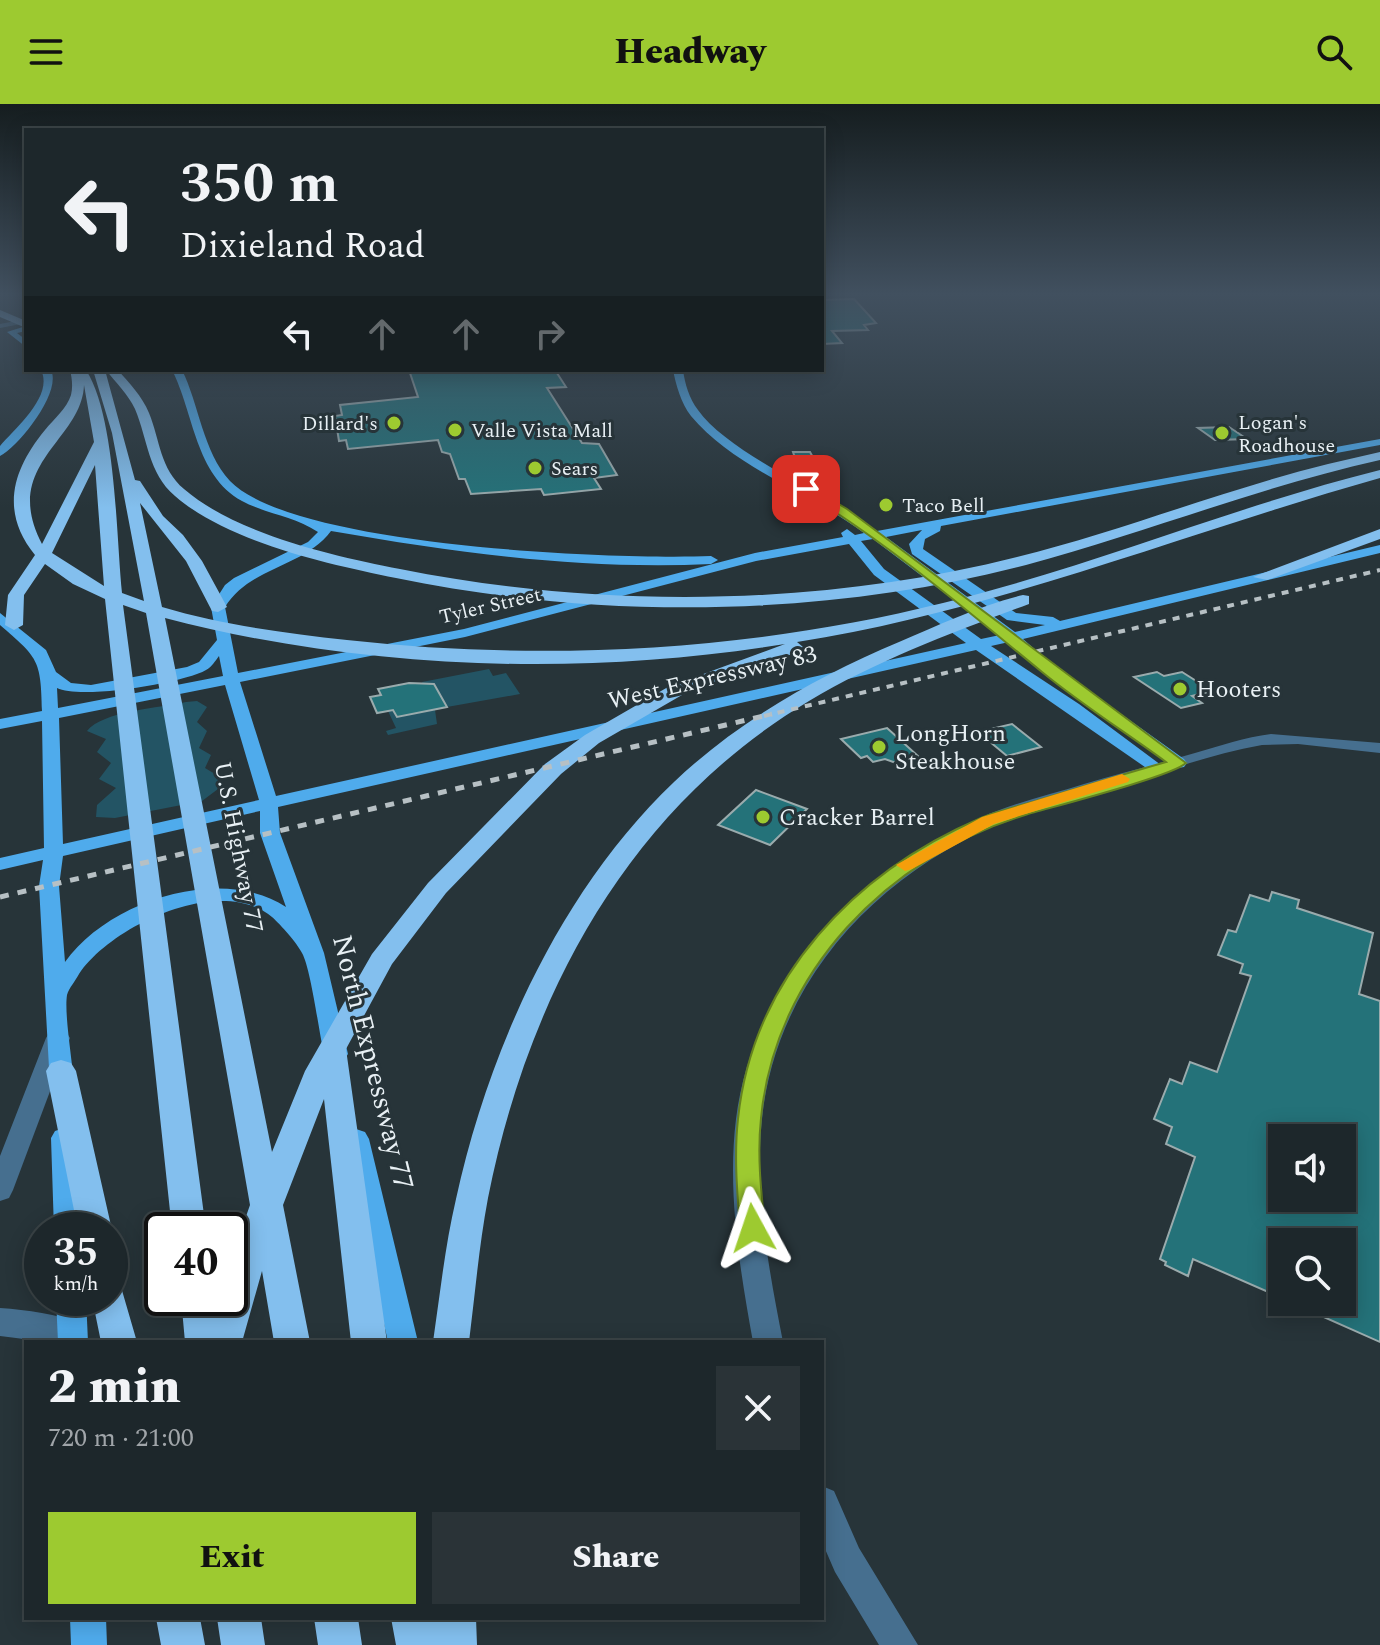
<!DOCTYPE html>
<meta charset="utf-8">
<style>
body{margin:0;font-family:Spectral,serif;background:#2a3337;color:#f1f3f6;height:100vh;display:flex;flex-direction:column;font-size:30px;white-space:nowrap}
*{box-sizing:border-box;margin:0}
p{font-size:26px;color:#a0a5a9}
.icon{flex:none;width:44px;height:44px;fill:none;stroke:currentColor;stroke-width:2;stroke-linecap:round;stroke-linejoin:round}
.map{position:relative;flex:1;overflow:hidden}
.panel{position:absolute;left:24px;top:1236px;width:800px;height:280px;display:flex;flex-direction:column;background:#1d272b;border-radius:0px;box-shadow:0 4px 20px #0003,0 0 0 2px #3b4447}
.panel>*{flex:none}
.top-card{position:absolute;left:24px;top:24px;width:800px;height:244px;border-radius:0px;box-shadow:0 4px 20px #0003,0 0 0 2px #3b4447;background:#1d272b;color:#f1f3f6;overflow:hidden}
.fabs{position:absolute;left:1268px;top:1020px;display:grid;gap:16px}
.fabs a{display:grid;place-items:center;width:88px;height:88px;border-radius:0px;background:#1d272b;box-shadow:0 4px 20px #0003,0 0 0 2px #3b4447;font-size:40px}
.speed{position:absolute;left:24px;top:1108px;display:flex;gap:16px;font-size:40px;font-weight:700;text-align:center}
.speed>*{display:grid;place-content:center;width:104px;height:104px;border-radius:50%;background:#1d272b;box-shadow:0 4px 20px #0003,0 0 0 2px #3b4447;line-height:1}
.speed small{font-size:20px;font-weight:400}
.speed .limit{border:4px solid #111;border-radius:12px;background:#fff;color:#111}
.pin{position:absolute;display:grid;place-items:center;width:68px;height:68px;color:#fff;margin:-34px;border-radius:16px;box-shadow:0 4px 12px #0006}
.me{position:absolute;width:88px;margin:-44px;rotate:355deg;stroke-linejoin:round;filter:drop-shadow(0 0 6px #0008)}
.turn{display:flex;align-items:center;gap:28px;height:168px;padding:0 24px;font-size:36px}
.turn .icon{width:104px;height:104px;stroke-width:2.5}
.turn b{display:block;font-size:56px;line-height:68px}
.lanes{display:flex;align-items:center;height:76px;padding:0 24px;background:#0003;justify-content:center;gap:40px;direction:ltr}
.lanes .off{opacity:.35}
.round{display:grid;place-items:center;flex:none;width:84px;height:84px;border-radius:0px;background:#2a3337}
.headline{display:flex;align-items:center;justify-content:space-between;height:136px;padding:0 24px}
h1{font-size:48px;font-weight:800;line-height:60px}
.cta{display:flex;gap:16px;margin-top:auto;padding:16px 24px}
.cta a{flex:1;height:92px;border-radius:0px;background:#9dca30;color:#111;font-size:32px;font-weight:800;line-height:92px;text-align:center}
.cta a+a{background:#2a3337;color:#f1f3f6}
header{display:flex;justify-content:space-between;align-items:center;height:104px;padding:0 24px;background:#9dca30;color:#111;font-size:36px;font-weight:800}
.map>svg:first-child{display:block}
</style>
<header><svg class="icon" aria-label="menu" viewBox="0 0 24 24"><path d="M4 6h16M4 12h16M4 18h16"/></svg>Headway<svg class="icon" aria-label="search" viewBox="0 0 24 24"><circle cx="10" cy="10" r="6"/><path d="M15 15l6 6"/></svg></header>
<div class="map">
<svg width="1380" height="1541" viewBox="0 0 1380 1541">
<rect width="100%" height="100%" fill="#273439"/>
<path fill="#235464" d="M489,565L493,572L506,569L520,590L447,603L434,580L424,582L422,578Z
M186,598L197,597L207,603L197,618L207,627L199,644L211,651L205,664L220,673L222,682L202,697L115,714L96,713L97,701L116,684L99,675L111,659L97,648L106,635L87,627C102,607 161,604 186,598Z
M393,606L397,613L435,606L437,620L388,631L386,627L396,624L388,607Z"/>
<path fill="#247279" stroke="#9aabad" stroke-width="2" fill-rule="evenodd" d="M854,195L876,219L864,221L868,226L832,227L842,239L822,240V196Z
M409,266H555L566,283L547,284L582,339L599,340L617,371L594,374L601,385L544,391L541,385L471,390L465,375H459L450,350L442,348L438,336L348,345L346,336L339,337L335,312L342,311L340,301L418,293Z
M1229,323L1247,335L1215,336L1198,324Z
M793,348H810L824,373L802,374Z
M1157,568L1164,572L1182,568L1212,587L1192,592L1202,599L1181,604L1134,573Z
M409,579L434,580L447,603L397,613L393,606L377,609L370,593L381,591L378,585Z
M1012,620L1041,643L1007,652L978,628Z
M887,624L918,652L896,659L885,655L873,658L867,652L861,654L841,635Z
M756,686L807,705L770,741L718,721Z
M1272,788L1299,796L1297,804L1373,829L1359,890L1380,897V1238L1290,1198H1342V1138H1282V1194L1193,1155L1188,1172L1165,1161L1166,1158L1160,1155L1195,1053L1166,1040L1172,1023L1154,1015L1170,975L1182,980L1190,958L1217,968L1251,872L1240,869L1243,860L1218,851L1228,826L1236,828L1250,791L1269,797ZM1282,1034H1342V1094H1282Z"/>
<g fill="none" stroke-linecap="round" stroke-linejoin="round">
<path fill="#466f8f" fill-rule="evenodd" d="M26,215V219L0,224V220Z
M1271,630L1380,639V649L1298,640L1262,641C1211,650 1160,669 1110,684C1072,695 1032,705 995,721C873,775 776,879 762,1015C754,1089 769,1166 783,1238H753C740,1166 727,1089 736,1015C754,876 855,769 980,714C1013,699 1049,691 1084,680C1121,669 1158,660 1195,649C1220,642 1245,633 1271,630Z
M58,925L66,928L70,934L13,1086L9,1094L0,1097V1052L46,934L50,928Z
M0,1204C28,1206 56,1210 83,1220L87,1230L83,1238H48L0,1232Z
M822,1382L834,1387L859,1444L918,1541H879L835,1468L822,1438Z"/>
<path fill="#4fabec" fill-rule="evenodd" d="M26,222V227L17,229L26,236V243L7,228Z
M41,266H51C62,288 19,342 0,352V342C15,324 54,292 41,266Z
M172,266H182C199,300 203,348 230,377C294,443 616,456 711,452L718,456L711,460C582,466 458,449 331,427C303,464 251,462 225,503L238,569L464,525L755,449L843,433L841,429L847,425L855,431L864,429C811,389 733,363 691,312C681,299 676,281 673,266H683C685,280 689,294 698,306C728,349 830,392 877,427L1380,335V341L941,422L940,427L925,435L923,445L1016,509L1053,513L1060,517L1380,441V449L1023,535L1054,562L1184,655L1187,659L1184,663L1178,664L1042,568L1009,538L991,542L1079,600L1161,661L1164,665L1155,670L976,546L278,703L280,729L324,849L348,950L344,956L336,959L328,956L324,950C319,929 311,865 302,849C297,839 281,821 272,813C220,770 111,822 79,870C76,876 69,884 67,891C64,911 73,959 74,982L71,989L62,991L53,989L50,982L39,782L43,756L0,766V754L44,744L42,617L0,625V615L42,607C41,555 38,554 0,521V509L46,546L56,568L71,579L91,581L187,563L199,558L217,536L211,503L225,481L234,474L308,438L318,428C294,412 266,410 242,397C195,371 194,309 172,266ZM922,426L909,440L912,450L1007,516L1045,521L1015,528L886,433ZM873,435L1000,531L981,535L884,465L861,437ZM849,440L874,471L966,539L276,692L240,578L465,533L756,457ZM219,552L223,572L58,604L57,584C80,596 184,579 206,566C212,563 215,557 219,552ZM225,581L259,696L63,740L59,614ZM260,707V729L286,803C221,760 108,797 65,858L59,782L63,752Z
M64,1024L73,1027L77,1034L82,1126H54L51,1034L55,1027Z
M356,1025L365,1028L369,1035L418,1238H388L343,1035L347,1028Z
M56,1194H86L88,1238H58Z
M70,1514H106L107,1541H71Z"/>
<path fill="#83bfee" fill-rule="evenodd" d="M0,206L26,217V224L0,213Z
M70,266H86C116,313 116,431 122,489L144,497L112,329L93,266H105L135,376L140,377L163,412L183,431L202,457L227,503L218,508L212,507L186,457L140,399L162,503C222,521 285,529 347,536C545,558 750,547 943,499C1091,463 1232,403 1380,366V374C1185,429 998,506 797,538L803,543L800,547L682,591L599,639L561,670L446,789L392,860L346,945L387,1238H351L324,995L283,1101L310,1238H274L262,1167L242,1238H185L181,1194H215L217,1203L219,1194H230V1158L250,1101L146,509L123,501L206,1126H172L105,495L73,480L45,460L24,491L23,521L14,526L5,521L8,491L35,451C0,408 12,366 45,326C54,315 67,304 71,291C73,283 72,274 70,266ZM84,281L94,338L42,440C0,360 82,337 84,281ZM95,361L104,482L52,449ZM165,514C363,566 583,573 785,540L668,583L585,631L545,660L428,779L372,850L305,967L272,1048Z
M106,266H118C129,279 142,292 149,309C160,336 160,365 184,385C236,430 333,452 400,465C600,505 819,503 1017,453C1122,427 1223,386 1328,360L1380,348V356C1259,383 1145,429 1026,461C824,514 600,516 396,474C328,460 228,438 175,392C148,369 148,336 135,305C128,290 116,279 106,266Z
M1380,425V435L1267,476L1253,473Z
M1023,491L1029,492V500C954,528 878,556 809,597C628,705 528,892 488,1094C479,1142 475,1190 469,1238H433C440,1190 445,1142 456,1095C489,944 561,786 674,678C738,617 818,572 899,538C939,521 981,501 1023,491Z
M61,956L71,959L76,967L112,1126L110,1129V1126H78L46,967L51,959Z
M110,1178L121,1183L137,1238H101L92,1194H110Z
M156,1514H200L205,1541H161Z
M217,1514H261L265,1541H221Z
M314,1514H358L362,1541H318Z
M391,1514H476L477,1541H396Z"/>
<path stroke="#b7c0c4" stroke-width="4" stroke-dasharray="7 7" stroke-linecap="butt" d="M764,612L1380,466"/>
<path stroke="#b7c0c4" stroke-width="5" stroke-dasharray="9 9" stroke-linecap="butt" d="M0,793L772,610"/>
</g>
<linearGradient id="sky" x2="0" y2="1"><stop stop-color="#151d1f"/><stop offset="0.47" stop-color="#41505f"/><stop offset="1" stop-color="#41505f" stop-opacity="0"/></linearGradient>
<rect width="1380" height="404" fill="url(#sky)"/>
<path fill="#9dca30" stroke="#66831f" stroke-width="2" d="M802,383H810L847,405L1186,659C1173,672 1052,703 1025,711C888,753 775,868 761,1014C757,1051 761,1087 765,1124L762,1131L753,1134L744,1131L740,1124C737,1087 734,1051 738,1015C753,873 855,768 981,714C999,706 1020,702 1039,696C1081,683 1124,670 1166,658C1125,628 1081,600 1042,568C965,505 888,439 802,387Z"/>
<path fill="#f59e0b" d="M1122,670L1130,675L1128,678L994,720L912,765L905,767L896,761L982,713Z"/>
<g fill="#9dca30" stroke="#273439" stroke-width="3">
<circle cx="394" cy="319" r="8"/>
<circle cx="455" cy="326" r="8"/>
<circle cx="1222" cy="329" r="8"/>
<circle cx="535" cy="364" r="8"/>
<circle cx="886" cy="401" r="8"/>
<circle cx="1180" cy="585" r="8"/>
<circle cx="879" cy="643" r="8"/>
<circle cx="763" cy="713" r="8"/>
</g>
<g text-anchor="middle" stroke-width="6" stroke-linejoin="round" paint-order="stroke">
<g font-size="20" fill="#e8f0f4" stroke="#273439" text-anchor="start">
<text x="1238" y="325">Logan's<tspan x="1238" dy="23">Roadhouse</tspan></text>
<text x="378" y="326" text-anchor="end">Dillard's</text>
<text x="471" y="333">Valle Vista Mall</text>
<text x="551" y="371">Sears</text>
<text x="902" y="408">Taco Bell</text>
</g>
<g font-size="20" fill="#e8f0f4" stroke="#273439">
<text transform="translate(490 501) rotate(-13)" y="7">Tyler Street</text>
</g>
<g font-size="24" fill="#e8f0f4" stroke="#273439">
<text transform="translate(712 573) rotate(-13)" y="8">West Expressway 83</text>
<text transform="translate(239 743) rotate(79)" y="8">U.S. Highway 77</text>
</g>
<g font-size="24" fill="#e8f0f4" stroke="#273439" text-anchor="start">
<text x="1196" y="593">Hooters</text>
<text x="895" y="637">LongHorn<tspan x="895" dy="28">Steakhouse</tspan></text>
<text x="779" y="721">Cracker Barrel</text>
</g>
<g font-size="28" fill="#e8f0f4" stroke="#273439">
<text transform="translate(374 958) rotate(76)" y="10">North Expressway 77</text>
</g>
</g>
</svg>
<div class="fabs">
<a><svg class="icon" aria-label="sound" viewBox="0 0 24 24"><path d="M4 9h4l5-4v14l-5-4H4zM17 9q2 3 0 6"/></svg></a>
<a><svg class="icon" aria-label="search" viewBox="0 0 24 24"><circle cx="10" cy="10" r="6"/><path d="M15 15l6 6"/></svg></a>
</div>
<div class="speed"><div>35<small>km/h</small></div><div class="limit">40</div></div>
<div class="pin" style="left:806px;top:385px;background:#d93025"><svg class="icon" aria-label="arrive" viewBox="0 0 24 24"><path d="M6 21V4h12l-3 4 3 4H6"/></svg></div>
<svg class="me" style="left:753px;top:1124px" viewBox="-20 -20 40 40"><path d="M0-17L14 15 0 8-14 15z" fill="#9dca30" stroke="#fff" stroke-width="4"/></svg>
<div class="top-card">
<div class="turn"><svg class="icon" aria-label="left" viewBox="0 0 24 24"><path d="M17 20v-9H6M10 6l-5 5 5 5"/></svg><div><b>350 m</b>Dixieland Road</div></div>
<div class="lanes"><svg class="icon" aria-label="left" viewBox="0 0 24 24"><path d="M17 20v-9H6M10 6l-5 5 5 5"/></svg><svg class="icon off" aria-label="ahead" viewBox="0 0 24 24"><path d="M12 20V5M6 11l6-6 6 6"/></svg><svg class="icon off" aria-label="ahead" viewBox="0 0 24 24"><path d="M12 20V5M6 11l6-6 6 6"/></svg><svg class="icon off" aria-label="right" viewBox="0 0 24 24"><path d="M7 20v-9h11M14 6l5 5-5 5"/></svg></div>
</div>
<section class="panel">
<div class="headline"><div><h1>2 min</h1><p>720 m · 21:00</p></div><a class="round"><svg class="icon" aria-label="close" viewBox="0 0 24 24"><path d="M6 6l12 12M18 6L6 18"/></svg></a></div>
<div class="cta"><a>Exit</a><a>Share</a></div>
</section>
</div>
